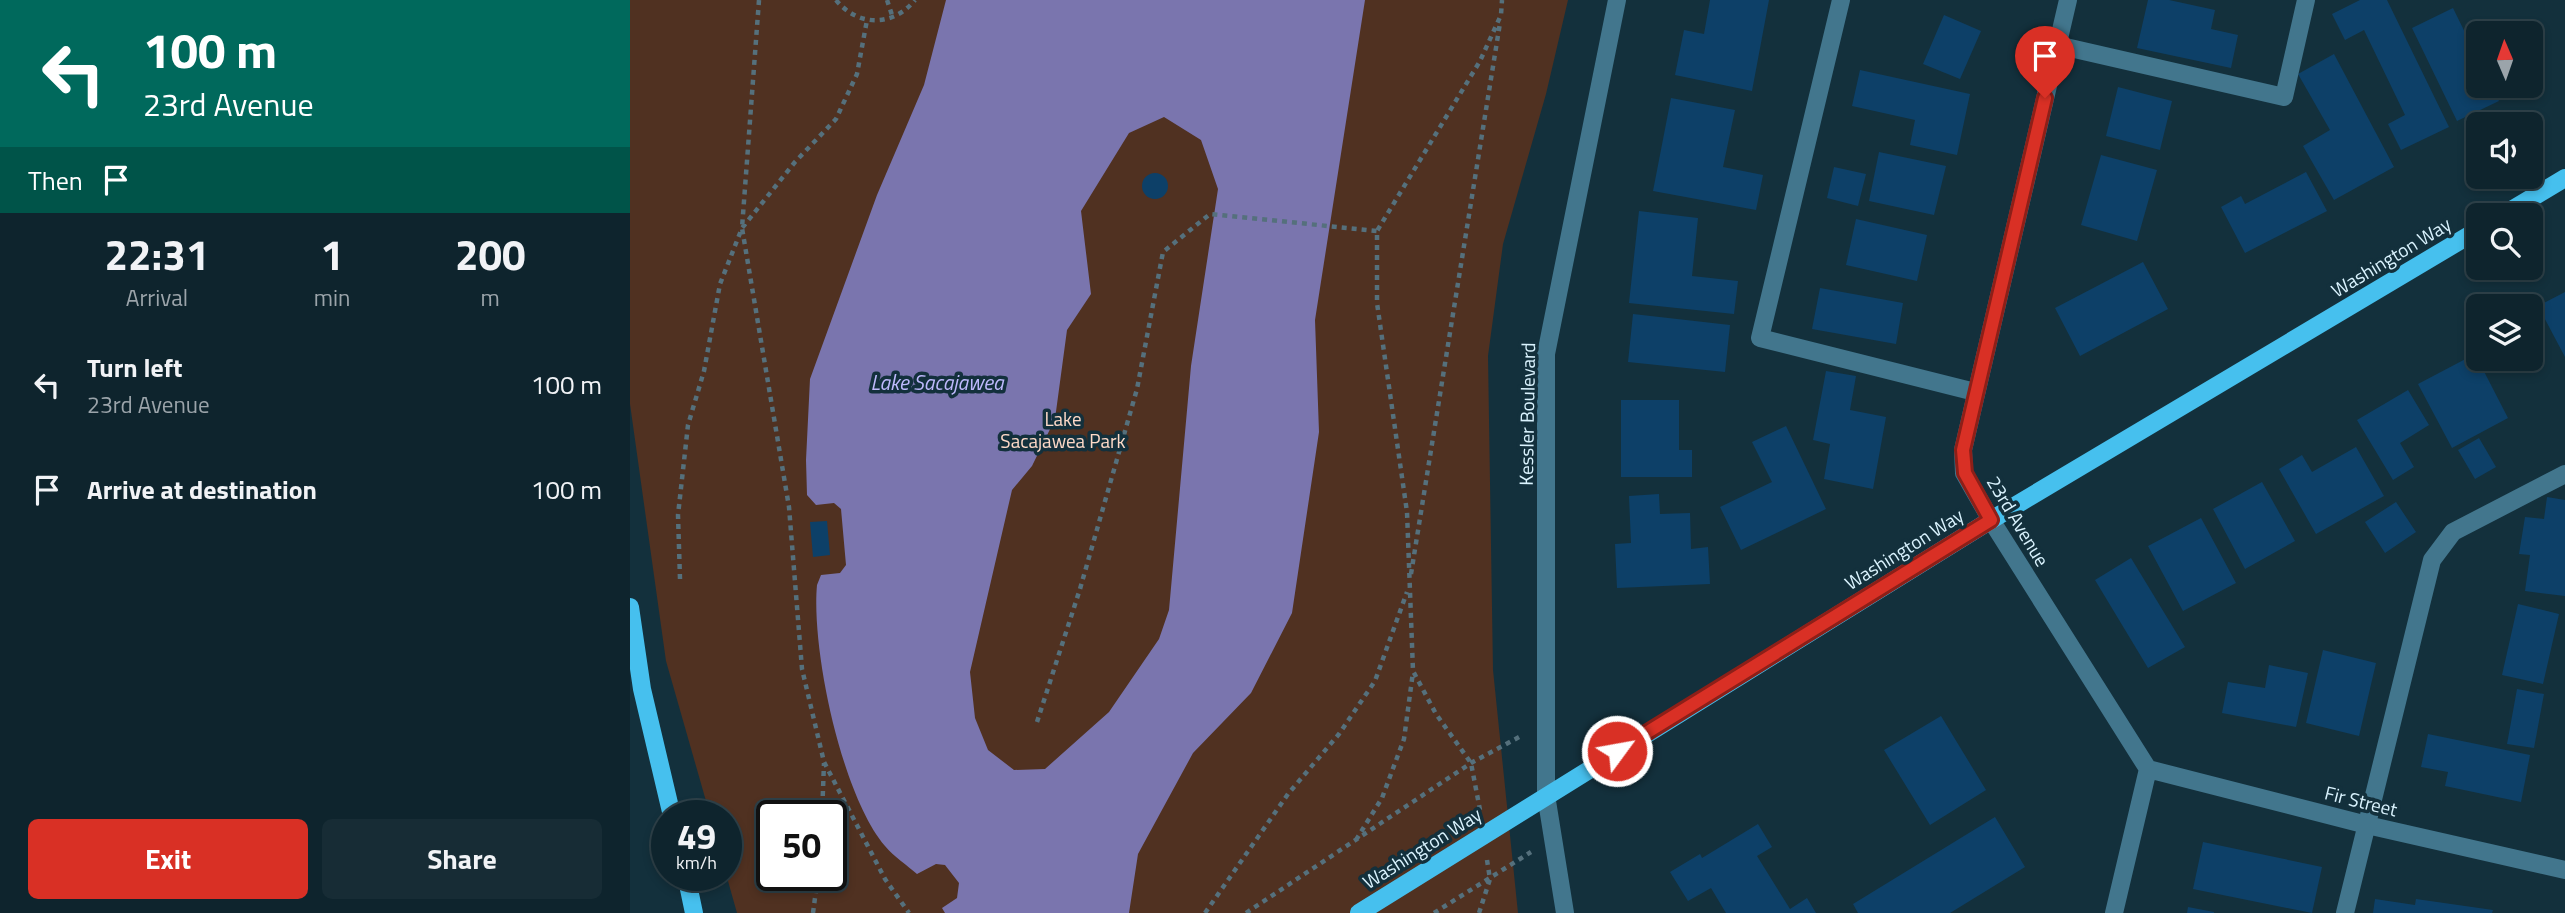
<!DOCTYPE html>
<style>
body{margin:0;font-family:"Titillium Web",sans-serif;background:#172c35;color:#f1f3f6;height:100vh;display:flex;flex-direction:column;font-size:26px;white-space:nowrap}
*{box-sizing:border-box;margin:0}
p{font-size:23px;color:#9ba4aa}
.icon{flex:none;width:38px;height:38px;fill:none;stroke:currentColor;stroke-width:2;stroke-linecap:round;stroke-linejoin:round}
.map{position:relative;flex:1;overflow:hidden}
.side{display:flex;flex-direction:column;background:#0e242d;width:630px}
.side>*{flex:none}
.banner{background:#00695c;color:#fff;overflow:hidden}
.needle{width:46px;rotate:358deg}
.controls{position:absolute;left:1836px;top:21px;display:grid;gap:14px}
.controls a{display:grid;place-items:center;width:77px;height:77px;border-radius:10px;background:#0e242d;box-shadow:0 4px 10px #0003,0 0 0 2px #2e4149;font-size:35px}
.speed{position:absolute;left:21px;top:800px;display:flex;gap:14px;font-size:35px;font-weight:700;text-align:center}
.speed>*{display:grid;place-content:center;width:91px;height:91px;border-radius:50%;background:#0e242d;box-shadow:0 4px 10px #0003,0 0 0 2px #2e4149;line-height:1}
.speed small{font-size:18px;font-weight:400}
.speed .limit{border:4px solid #111;border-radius:10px;background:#fff;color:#111}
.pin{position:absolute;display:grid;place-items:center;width:60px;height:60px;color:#fff;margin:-72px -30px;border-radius:50% 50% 50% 0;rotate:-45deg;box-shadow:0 0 7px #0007}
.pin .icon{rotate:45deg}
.me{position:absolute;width:77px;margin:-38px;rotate:58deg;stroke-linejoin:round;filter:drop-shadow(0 0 5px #0008)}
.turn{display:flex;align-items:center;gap:24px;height:147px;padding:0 28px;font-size:32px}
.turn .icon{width:91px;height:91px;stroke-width:2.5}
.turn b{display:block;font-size:49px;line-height:60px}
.then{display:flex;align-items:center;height:66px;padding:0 28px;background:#0003;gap:14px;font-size:26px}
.eta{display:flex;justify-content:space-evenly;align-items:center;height:119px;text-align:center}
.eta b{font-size:42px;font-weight:700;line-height:49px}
.primary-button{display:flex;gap:14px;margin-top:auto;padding:14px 28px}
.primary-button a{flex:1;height:80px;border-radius:10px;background:#d93025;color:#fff;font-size:28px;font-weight:700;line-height:80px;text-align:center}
.primary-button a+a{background:#172c35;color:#f1f3f6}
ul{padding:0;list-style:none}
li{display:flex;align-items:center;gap:21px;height:105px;padding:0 28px}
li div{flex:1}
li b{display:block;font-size:26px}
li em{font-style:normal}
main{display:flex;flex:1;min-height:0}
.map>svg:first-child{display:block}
</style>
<main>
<section class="side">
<div class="banner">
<div class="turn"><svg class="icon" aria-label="left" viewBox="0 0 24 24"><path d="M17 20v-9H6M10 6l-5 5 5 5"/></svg><div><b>100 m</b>23rd Avenue</div></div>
<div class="then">Then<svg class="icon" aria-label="arrive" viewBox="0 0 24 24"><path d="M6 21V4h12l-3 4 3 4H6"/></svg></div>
</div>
<div class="eta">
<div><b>22:31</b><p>Arrival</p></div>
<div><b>1</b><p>min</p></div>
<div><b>200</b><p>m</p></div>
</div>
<ul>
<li><svg class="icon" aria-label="left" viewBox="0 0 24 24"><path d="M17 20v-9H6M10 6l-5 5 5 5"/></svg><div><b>Turn left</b><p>23rd Avenue</p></div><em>100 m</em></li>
<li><svg class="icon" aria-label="arrive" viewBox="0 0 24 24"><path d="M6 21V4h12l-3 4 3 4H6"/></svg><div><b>Arrive at destination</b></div><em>100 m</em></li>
</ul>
<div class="primary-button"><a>Exit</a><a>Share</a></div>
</section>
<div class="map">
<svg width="1935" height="913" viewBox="0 0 1935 913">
<rect width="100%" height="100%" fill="#13303c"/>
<path fill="#503121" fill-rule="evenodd" d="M0,0H938L916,94L873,244L858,356L863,670L888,913H107L96,874V816L80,815L36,661L0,404ZM142,816H201V875H142Z"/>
<path fill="#7a75ae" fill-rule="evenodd" d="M316,0H735L685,320L689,432L662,613L621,693L563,753L508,854L499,913H315L312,908L327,898L329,883L315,865L306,864L287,874C277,865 264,857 255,846C212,796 181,650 187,585L191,575L210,573L216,565L211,509L204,503L186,505L177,495L176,460L180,379L247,195L294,85ZM534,117L571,140L588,189L561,366L539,610L529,639L479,712L415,769L384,770L358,750L345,718L340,672L382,490L402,466L425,419L437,330L461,294L451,211L499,133Z"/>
<path fill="#0d4068" d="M1080,0H1139L1122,91L1045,75L1054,30L1074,34Z
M1518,0H1539L1585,10L1581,29L1608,35L1601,68L1507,48Z
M1730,0H1757L1819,127L1771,150L1758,124L1775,115L1734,30L1715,40L1702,14Z
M1823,8L1848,59V86H1861L1869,101L1827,121L1782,28Z
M1314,15L1351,31L1330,79L1293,64Z
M1704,54L1764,167L1704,200L1673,146L1700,130L1668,74Z
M1230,70L1340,94L1327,155L1280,145L1285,120L1222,106Z
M1488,87L1542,101L1530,150L1476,136Z
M1041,98L1105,110L1093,167L1133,175L1126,210L1023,191Z
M1249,152L1316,166L1304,215L1239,201Z
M1471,155L1527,170L1507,241L1451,225Z
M1204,167L1236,174L1228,206L1197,198Z
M1676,172L1697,211L1615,253L1591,207L1611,196L1615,204Z
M512 186a13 13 0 1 1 26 0a13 13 0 1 1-26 0Z
M1009,211L1068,218L1062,276L1108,281L1104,314L999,303Z
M1226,219L1297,235L1287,281L1216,265Z
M1513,262L1538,309L1450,356L1425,308Z
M1190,288L1273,303L1266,344L1182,329Z
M1935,292V357L1908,306Z
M1003,314L1100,325L1095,372L998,362Z
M1845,354L1878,418L1822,448L1788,384Z
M1196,371L1226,376L1220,410L1256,417L1243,489L1194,479L1200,444L1183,440Z
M1778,390L1799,425L1770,443L1784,467L1763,480L1727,420Z
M991,400H1049V450H1062V477H991Z
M1156,426L1196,509L1111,550L1090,507L1142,482L1122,442Z
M1849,438L1866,467L1845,479L1828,450Z
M1726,447L1754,496L1686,534L1649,469L1672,455L1682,472Z
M1632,482L1665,541L1615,569L1583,509Z
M1029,494L1030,514L1060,513L1061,549L1078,547L1080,584L987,588L985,544L1001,543L999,496Z
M1917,497L1935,500V596L1895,591L1900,555L1889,554L1895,517L1914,519Z
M1766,502L1786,532L1755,553L1735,522Z
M1571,518L1606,583L1553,611L1518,546Z
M197,521L200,555L183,557L180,522Z
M1501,558L1555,647L1518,668L1465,580Z
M1888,604L1929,614L1913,684L1872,675Z
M1693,650L1746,663L1729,736L1676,723Z
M1639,665L1678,673L1666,727L1592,713L1598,682L1635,688Z
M1887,689L1914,694L1904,748L1877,744Z
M1311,716L1356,790L1300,825L1254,750Z
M1798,734L1900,755L1891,802L1815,786L1818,772L1791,767Z
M1365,817L1395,867L1320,913H1228L1223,904Z
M1128,824L1142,847L1127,856L1160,909L1177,898L1186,913H1096L1081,888L1058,901L1040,872L1070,854L1072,858Z
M1573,842L1692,867L1682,913L1563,889Z
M1745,899L1785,905L1786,899L1863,910L1862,913H1743Z
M1558,907L1584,912V913H1557Z"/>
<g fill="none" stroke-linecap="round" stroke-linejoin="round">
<path stroke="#55707c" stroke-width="4.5" stroke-dasharray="5 5" stroke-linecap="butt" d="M129,0L112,228L159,507L172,669L194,762L255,879L279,913
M206,0C228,27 263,27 285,0
M257,0L263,18
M781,574L870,23
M50,579L48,515L58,425L74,371L90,284L112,228L165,162L206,119L227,74L237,20
M407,722L450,589L507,389L533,252L580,214L747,231
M850,810L841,763L806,714L783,671L777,512L747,303V231L850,61L871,15L872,0
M192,816L194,763
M726,840L752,798L774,739L783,672
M183,913L188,875
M575,913L658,794L709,734L745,681L777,592
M616,913L841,763L891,736
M804,913L901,852
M849,913L860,879L857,860"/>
<path stroke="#42768d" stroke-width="18" d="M1211,0L1130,338L1345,392
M1438,0L1333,450L1334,473L1361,520L1518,769L1484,913
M1427,45L1654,97L1676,0
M1518,769L1737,825L1935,870
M935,913L916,795V354L987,0
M1715,913L1802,560L1823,532L1935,474"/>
<path stroke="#46c0ee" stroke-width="18" d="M1873,215L1935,178
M0,607L12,689L42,816
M56,875L64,913
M729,913L1361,520L1848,230"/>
</g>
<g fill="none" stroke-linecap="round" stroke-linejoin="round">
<defs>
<path id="route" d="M987,751L1361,520L1335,473L1333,450L1415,98"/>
</defs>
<use href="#route" stroke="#8d1f18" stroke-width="18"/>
<use href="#route" stroke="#d93025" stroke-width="12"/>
</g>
<g text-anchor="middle" stroke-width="7" stroke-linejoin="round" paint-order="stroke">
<g font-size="19" fill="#daf3fe" stroke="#13303c">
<text transform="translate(1761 257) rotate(-31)" y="7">Washington Way</text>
<text transform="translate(897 414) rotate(-89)" y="7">Kessler Boulevard</text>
<text transform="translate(1388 521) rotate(59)" y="7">23rd Avenue</text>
<text transform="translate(1274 549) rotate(-32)" y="7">Washington Way</text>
<text transform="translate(1731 801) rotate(14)" y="7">Fir Street</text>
<text transform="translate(792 848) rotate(-32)" y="7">Washington Way</text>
</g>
<g font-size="19" fill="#fedac8" stroke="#13303c">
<text x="433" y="426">Lake<tspan x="433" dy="22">Sacajawea Park</tspan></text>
</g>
<g font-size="21" font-style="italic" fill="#beb9fc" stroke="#13303c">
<text x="307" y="390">Lake Sacajawea</text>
</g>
</g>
</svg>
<div class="controls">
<a><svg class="needle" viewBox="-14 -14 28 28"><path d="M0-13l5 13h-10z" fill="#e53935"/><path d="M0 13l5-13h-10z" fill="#9ba4aa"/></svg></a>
<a><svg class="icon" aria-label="sound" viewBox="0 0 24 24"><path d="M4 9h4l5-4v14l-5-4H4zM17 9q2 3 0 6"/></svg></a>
<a><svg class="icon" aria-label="search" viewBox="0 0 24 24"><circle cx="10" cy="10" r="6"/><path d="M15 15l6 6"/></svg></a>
<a><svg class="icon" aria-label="layers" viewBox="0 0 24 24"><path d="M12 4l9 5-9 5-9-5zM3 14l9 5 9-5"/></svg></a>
</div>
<div class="speed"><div>49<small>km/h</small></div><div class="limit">50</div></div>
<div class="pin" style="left:1415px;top:98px;background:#d93025"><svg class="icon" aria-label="arrive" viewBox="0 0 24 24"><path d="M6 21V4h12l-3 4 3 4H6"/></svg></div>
<svg class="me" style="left:987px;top:751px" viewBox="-20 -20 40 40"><circle r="17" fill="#d93025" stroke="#fff" stroke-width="3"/><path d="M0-11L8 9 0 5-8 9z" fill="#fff"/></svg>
</div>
</main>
